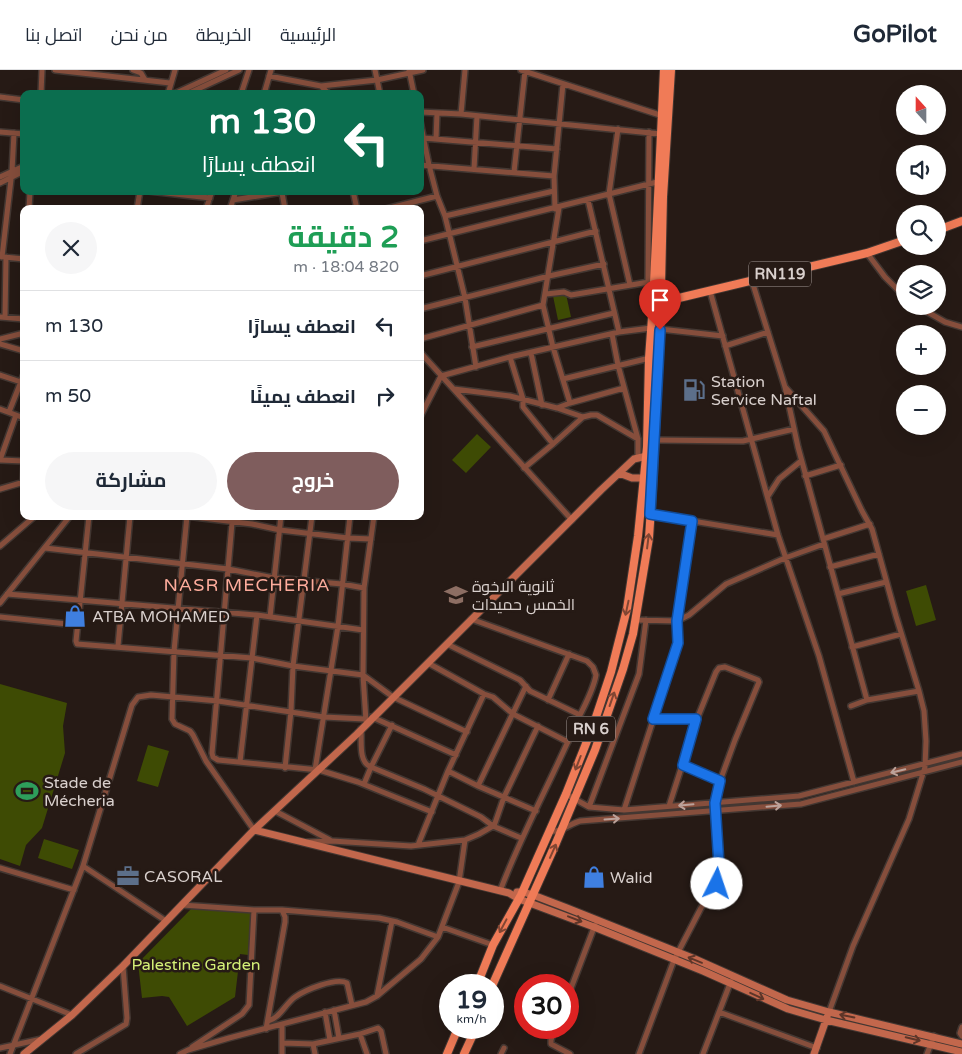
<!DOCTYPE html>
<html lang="ar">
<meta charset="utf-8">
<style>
body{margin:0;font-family:"Varela Round",Cairo,sans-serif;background:#f6f6f7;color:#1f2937;direction:rtl;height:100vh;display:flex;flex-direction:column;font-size:19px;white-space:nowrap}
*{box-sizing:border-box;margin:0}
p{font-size:16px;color:#747a83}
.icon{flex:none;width:28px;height:28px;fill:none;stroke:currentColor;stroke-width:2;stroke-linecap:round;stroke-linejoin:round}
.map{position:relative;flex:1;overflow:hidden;direction:ltr}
.side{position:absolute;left:20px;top:135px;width:404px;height:315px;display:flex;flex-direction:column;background:#fff;border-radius:10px;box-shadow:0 5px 20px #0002;direction:rtl}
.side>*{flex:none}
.top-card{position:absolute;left:20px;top:20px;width:404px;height:105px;border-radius:10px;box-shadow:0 5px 20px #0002;direction:rtl;background:#0b6e4f;color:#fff;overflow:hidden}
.needle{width:32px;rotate:339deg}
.controls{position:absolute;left:896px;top:15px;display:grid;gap:10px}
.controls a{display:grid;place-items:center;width:50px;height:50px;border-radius:50%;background:#fff;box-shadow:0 5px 20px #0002;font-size:25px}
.speed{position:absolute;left:439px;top:904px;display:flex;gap:10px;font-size:25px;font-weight:700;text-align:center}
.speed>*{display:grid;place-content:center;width:65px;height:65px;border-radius:50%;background:#fff;box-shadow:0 5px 20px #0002;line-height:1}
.speed small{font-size:12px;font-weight:400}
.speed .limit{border:8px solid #d22;background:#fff;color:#111}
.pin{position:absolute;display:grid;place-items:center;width:42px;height:42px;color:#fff;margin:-51px -21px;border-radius:50% 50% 50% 0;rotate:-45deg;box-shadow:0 0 5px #0007}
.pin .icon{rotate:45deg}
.me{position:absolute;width:55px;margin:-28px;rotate:4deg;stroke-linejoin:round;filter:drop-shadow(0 0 4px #0008)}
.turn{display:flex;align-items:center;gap:18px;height:105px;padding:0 25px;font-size:22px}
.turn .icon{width:65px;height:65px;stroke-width:2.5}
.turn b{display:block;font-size:35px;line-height:42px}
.round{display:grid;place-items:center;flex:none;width:52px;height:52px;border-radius:26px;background:#f6f6f7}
.headline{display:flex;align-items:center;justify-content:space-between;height:85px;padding:0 25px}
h1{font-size:30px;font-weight:700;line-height:38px;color:#1e9e55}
.button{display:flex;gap:10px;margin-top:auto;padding:10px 25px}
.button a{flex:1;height:58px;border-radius:30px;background:#7f5d5d;color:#fff;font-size:20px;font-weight:700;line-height:58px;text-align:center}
.button a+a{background:#f6f6f7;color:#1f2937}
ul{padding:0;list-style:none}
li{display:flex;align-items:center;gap:15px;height:70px;padding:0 25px;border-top:1px solid #e0e1e3}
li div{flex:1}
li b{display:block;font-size:19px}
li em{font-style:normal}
header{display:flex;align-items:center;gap:30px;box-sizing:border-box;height:70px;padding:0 25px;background:#fff;border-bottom:1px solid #e0e1e3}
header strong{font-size:24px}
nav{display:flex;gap:28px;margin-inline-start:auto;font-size:18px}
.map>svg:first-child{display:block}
</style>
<header>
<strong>GoPilot</strong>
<nav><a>الرئيسية</a><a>الخريطة</a><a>من نحن</a><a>اتصل بنا</a></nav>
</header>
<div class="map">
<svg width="962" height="984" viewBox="0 0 962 984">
<rect width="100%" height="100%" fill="#261a15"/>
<path fill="#3e4b04" d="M566,224L571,247L558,250L553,226Z
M477,364L491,377L466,403L452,390Z
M926,515L936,550L916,556L906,521Z
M0,614L67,633L63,656L65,683L42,758L26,775L20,796L0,789Z
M148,675L169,681L158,717L137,711Z
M44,769L79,780L72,799L38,788Z
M191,839L251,842L248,885L240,884L235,927L187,956L169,927L162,926L142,928L138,893Z"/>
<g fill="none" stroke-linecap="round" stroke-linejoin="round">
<defs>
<path id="street" d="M55,0L170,13
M133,0L141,3L145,10
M375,0L380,24
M409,0L414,24
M521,0L663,46
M269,6L321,16L329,24
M321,16L377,10L423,0
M41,24L42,0
M168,24L175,0
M174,24L226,0
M187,24L239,0
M241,24L249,0
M264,24L271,0
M0,27L24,30
M420,42L461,44L661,64
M461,44L465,0
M420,51L429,95L437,126L445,146L465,228L476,297
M618,59L609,124L630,215
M0,62L24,64
M423,68L557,79
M436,69L437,43
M420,95L554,106
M474,99L477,46
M514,102L525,1
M0,107L24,96
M0,113L24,101
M149,121L210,128
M353,121L357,139
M282,123L285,139
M233,130L289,121
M588,130L619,262
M559,138L543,235L553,277L570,333
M29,139L30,121
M137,139L140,121
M206,139L212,121
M230,139L236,121
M386,139L437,126
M555,139L554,106L563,14
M445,146L554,121
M420,171L661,111
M867,183L885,207L905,227
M2,187L12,101L14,63
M4,187L24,189
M420,206L596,161
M752,211L785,317L798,377L867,630L919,621
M648,212L649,62
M710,221L778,465L819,586L854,712
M546,224L564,222L571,225L649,212
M917,236L945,252L962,257
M420,239L549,206L604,194
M0,247L24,249
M5,247L6,187
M612,264L618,295L638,369V387
M0,269L24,263
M420,269L543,235
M0,274L24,281
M725,276L768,262
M472,277L614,243
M420,282L572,450
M531,283L542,335
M510,287L523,329V337L553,374
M0,305L24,313
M563,309L658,286
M785,317L824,361L862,441L872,459L896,546L919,621L924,641L926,671L925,697L909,749L853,876L829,942
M454,319L510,326L557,338L583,347L591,345H597L638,369
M557,338L570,333L624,318
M0,339L24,348
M9,342L24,304
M420,347L441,306L510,287L619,262L651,258L723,266
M655,370L743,371L794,359
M0,390L16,345
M0,390L24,391
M524,398L553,374L583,347
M805,406L841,395
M23,412L24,391
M0,419L24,412
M768,426L779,409L801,391
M650,444L778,465
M89,446L76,571L77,574L252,588L293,596L363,605L393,627L467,662
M186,446L252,454L280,460L348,468L371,469
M187,446L174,581L172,649L175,654L190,661L193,665L206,691L254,760
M234,446L232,453L212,683L213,687L218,690L319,700L358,712L432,742
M823,469L870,454
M0,476L35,446
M45,478L228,499L274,508L342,514L364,518
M830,497L879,484
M7,524L257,545L363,560
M838,524L886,512
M0,533L70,446
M0,547L77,555
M270,547L281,446
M471,549L587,591L593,597L596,605C593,623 581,641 574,658C550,713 521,765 500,821
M635,550L677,551L689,545L726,514L785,488L824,474
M447,574L520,610L530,621L580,645
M118,576L130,446
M852,577L901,564
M428,593L484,624L493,627L513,644L568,672
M548,630L569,584
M851,636L867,630
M372,647L456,685
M653,649H697
M366,651L363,605L364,518L374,446
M361,659C362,671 358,692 371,697L392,655
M240,692L257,545
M683,695L720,711
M285,698L291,641L293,596L312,446
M315,700L338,556L350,446
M448,701L478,716L536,741
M364,714L371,697L424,719L481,747L493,756
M478,716L526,616
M566,724L589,737L624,740L799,726L962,684
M589,737L639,604L646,550
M624,740L678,573L677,551L692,451
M275,741L330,770
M494,756L504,727L538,656
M549,761C561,763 569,754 580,751L801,734L962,692
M308,772L332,771L411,776L465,770L479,764L493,756L521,768
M418,775L448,701L484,624
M83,796L166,851
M0,798L74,820
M182,835L254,840H282L285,847V852L266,959
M282,840L379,848L397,852L438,867
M442,857L493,875
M0,916L72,945
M377,926L392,851
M568,926L595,855
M334,940L339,968
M325,942L330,970
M719,942L817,978
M268,951C280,948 285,934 295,927C305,920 336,907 347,913L352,935
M282,955V984
M962,957L960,963L962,966
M555,958L551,970V974L570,984
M360,964L367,984
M283,973L313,974L360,964L378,958L381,961L386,984
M313,974L315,984
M192,977L242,944L249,935L254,840
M0,978L42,969
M10,984L83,796L132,635L138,627L151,625L218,631L324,647L365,649
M76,984L126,954L127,948L123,896
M180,984L188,980L229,968L366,932L377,926L421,889L438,867L459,812L465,770
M501,984L504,978
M639,984L674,890L701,838L717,813L719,795L715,733L720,711L735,670L759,612L758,610L725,597L719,598L716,602L697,649L669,736
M703,984L731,911
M927,984L934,966"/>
<path id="secondary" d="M619,403L632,408H653
M254,760L509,823L519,829L594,857L703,901L788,939L826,950L962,982
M517,822H523L533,825L567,838L695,889L787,930L829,942L962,974
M24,984L72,945L123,896L254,760L357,664L601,420L634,389L651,385
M814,984L827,947"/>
<path id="primary" d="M938,160L962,151
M658,233L867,183L905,170
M477,915L493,875L521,825L566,724L593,656L611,602L627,539L638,466L647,377L649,288L653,234L664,0
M492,916L556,773L595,680L623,599L633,564L649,468L653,408L660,260L663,127L671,0
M447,984L458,958
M464,984L476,958"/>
</defs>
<use href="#street" stroke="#433732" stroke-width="8"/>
<use href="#secondary" stroke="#433732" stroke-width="9"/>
<use href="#primary" stroke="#433732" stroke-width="10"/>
<use href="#street" stroke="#864e3c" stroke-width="5"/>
<use href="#secondary" stroke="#c2674c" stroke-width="7"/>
<use href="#primary" stroke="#f07b57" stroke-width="8"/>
</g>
<defs><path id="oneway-shaft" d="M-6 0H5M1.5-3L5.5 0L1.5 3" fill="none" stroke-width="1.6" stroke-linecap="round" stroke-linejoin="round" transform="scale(1.25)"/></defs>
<g stroke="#814633">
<use href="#oneway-shaft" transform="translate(648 471) rotate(-83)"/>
<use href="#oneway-shaft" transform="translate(627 538) rotate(102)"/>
<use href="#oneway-shaft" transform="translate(612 629) rotate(-71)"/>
<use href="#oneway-shaft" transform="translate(578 693) rotate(111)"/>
<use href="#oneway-shaft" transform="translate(553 781) rotate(-66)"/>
<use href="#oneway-shaft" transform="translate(503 856) rotate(118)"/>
</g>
<g stroke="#bca29a">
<use href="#oneway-shaft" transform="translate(898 701) rotate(166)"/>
<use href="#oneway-shaft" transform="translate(686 735) rotate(175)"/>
<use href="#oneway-shaft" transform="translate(774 736) rotate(-5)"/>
<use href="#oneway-shaft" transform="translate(612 749) rotate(-4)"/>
</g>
<g stroke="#5d3528">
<use href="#oneway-shaft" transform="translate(575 849) rotate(21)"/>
<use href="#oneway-shaft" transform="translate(695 890) rotate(-158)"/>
<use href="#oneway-shaft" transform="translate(757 926) rotate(25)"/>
<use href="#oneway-shaft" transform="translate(847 946) rotate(-168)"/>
<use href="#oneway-shaft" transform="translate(913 969) rotate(13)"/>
</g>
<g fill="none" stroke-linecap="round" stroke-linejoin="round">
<defs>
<path id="route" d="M660,260L650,444L692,451L677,551L678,573L653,649H696L683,695L720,711L715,733L719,795L717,814"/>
</defs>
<use href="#route" stroke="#114b97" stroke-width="12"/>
<use href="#route" stroke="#1a73e8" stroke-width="9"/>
</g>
<defs>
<symbol id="fuel-bare" viewBox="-9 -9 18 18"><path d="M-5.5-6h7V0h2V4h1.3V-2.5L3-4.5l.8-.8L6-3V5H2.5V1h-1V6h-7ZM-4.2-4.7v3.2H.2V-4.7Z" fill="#5c6f8a" stroke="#261a15" stroke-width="2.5" paint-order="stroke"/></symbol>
<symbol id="school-bare" viewBox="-9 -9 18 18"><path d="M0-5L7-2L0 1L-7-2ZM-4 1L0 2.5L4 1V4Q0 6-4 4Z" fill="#8d6e63" stroke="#261a15" stroke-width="2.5" paint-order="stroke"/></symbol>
<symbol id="shop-bare" viewBox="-9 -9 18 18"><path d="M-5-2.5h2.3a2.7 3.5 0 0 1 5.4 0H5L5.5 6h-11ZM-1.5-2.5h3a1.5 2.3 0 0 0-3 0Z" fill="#3f7fe0" stroke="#261a15" stroke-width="2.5" paint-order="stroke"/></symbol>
<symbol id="stadium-bare" viewBox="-9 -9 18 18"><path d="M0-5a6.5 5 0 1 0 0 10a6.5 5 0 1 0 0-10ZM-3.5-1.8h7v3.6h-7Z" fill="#2e9e5b" stroke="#261a15" stroke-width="2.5" paint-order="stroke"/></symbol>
<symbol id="office-bare" viewBox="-9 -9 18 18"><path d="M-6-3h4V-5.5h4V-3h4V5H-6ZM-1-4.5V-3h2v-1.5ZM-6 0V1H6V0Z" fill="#5c6f8a" stroke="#261a15" stroke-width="2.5" paint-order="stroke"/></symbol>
</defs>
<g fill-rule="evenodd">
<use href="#fuel-bare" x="678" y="304" width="32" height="32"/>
<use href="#school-bare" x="440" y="509" width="32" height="32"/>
<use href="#shop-bare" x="59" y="530" width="32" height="32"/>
<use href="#stadium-bare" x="11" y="705" width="32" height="32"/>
<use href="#office-bare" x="112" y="790" width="32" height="32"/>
<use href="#shop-bare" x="578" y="791" width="32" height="32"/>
</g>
<g text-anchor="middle" stroke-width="5" stroke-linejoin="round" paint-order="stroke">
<g fill="#261a15" stroke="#a39996" stroke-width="1">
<rect x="749" y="191.5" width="62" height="25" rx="4"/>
<rect x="567" y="646.5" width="48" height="25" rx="4"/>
</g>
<g font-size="15" font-weight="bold" fill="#d9d0cd">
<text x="780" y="209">RN119</text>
<text x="591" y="664">RN 6</text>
</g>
<g font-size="16" fill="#d9d0cd" stroke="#261a15" text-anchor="start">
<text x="711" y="317">Station<tspan x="711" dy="18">Service Naftal</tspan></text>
<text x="472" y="522">ثانوية الاخوة<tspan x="472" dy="18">الخمس حميدات</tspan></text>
<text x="92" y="552">ATBA MOHAMED</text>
<text x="44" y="718">Stade de<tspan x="44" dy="18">Mécheria</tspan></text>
<text x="144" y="812">CASORAL</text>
<text x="610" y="813">Walid</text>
</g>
<g font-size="16" fill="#d4f077" stroke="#261a15">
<text x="196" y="900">Palestine Garden</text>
</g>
<g font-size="18" letter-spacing="1" fill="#feac9c" stroke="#261a15">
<text x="247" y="521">NASR MECHERIA</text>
</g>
</g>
</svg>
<div class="controls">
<a><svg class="needle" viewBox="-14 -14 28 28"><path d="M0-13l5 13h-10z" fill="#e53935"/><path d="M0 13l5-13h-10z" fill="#747a83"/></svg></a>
<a><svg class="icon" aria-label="sound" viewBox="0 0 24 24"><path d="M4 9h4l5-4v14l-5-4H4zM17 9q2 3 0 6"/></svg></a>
<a><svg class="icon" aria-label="search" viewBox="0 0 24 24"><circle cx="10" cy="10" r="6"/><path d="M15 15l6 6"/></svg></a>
<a><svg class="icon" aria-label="layers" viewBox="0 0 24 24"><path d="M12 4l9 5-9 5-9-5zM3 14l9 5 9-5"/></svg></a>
<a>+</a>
<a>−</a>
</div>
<div class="speed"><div>19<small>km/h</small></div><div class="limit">30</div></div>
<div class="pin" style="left:660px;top:260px;background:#d93025"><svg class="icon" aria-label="arrive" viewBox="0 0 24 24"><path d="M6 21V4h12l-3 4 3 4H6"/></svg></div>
<svg class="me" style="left:717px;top:814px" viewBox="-20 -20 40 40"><circle r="19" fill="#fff"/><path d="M0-13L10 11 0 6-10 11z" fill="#1a73e8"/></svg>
<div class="top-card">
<div class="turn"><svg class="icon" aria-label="left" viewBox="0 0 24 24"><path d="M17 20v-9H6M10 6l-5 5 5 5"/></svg><div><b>130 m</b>انعطف يسارًا</div></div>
</div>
<section class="side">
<div class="headline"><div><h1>2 دقيقة</h1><p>820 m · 18:04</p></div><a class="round"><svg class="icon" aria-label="close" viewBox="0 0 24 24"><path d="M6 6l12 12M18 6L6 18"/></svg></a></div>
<ul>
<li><svg class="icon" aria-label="left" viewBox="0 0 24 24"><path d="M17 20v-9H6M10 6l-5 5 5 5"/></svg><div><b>انعطف يسارًا</b></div><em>130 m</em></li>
<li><svg class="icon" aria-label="right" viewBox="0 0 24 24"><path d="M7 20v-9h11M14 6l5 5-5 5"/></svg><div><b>انعطف يمينًا</b></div><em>50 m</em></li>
</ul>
<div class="button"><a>خروج</a><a>مشاركة</a></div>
</section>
</div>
